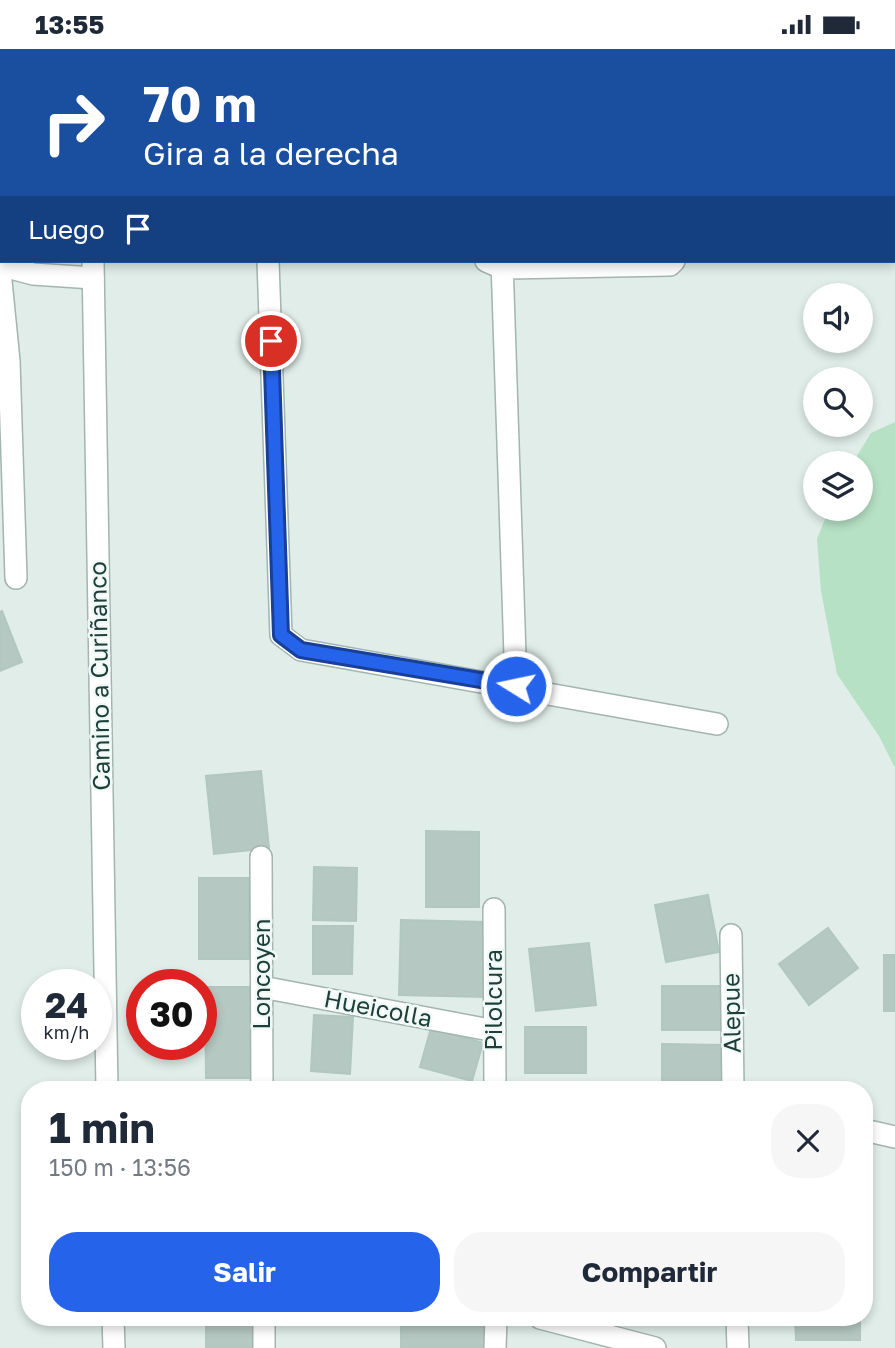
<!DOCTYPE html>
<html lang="es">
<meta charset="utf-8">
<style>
body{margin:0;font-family:"Golos Text",sans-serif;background:#f6f6f7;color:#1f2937;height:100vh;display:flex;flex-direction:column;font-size:26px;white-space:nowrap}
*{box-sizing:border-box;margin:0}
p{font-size:23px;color:#747a83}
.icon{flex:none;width:38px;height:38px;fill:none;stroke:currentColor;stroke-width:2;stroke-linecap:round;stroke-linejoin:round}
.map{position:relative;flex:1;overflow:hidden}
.drawer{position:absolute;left:21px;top:1032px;width:852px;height:245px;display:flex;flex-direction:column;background:#fff;border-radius:28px;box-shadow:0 4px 10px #0003}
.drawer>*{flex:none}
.hud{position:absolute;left:0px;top:0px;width:896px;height:214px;box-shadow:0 4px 10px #0003;background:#1a4fa0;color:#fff;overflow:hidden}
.tools{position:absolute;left:803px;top:234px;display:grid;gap:14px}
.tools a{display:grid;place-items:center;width:70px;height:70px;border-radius:50%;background:#fff;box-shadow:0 4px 10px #0003;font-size:35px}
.speed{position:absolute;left:21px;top:920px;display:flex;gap:14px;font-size:35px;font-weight:700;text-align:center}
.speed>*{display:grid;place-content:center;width:91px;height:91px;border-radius:50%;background:#fff;box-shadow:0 4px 10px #0003;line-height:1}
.speed small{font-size:18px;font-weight:400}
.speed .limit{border:10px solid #d22;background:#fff;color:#111}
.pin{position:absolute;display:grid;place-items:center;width:60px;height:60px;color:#fff;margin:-30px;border:4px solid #fff;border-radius:50%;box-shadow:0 2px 7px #0007}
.me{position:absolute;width:77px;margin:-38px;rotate:280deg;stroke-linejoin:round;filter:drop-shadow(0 0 5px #0008)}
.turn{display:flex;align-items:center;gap:24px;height:147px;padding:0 28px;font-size:32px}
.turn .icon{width:91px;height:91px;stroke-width:2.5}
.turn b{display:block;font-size:49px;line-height:60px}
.then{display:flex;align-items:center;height:66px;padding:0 28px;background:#0003;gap:14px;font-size:26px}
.round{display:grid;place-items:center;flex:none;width:74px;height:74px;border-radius:28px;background:#f6f6f7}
.summary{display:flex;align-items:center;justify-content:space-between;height:119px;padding:0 28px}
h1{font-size:42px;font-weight:700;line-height:52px}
.button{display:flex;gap:14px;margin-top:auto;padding:14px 28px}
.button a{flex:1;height:80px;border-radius:28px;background:#2563eb;color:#fff;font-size:28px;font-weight:700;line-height:80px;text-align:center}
.button a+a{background:#f6f6f7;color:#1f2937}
.status{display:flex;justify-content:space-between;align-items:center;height:49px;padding:0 35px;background:#fff;direction:ltr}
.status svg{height:19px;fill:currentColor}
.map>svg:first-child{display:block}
</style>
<div class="status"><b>13:55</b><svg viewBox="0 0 49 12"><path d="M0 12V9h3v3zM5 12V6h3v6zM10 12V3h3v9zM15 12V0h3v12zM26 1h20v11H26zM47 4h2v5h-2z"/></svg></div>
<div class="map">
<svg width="895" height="1299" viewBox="0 0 895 1299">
<rect width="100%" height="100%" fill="#e0ede8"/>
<path fill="#b6e1c5" d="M895,373V719L879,687L837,625L821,542L817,490L829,460H861V415H852L871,384Z"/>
<path fill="#b5c8c1" stroke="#b1c7c0" stroke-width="2" d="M2,562L22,613L0,622V563Z
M261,722L269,799L214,805L206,727Z
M426,782L479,783V858H426Z
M314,818L357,819L356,872L313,871Z
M199,829H249V910H199Z
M708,846L719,903L666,913L655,856Z
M401,871L487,873L485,948L399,946Z
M313,877H353L352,925H313Z
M828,879L858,919L809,956L779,915Z
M589,894L596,956L536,962L529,900Z
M884,906H895V962H884Z
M662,937H724V981H662Z
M205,938H251L252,1029H206Z
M314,966L353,968L350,1025L311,1022Z
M525,978H586V1024H525Z
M431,979L483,994L472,1032L420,1018Z
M662,995L723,996V1041H662Z
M318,1036L378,1038V1041H318Z
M206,1269H256V1299H206Z
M795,1269H860V1291H796Z
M401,1278H488V1299H401Z"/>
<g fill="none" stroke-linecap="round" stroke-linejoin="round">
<defs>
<path id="service" d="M6,2V0
M0,71L2,66"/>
<path id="minor" d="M261,0V2
M495,0V2
M734,0V2
M894,157H895
M268,212L281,586L301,601L717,675
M486,212L502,219L670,216L674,212
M502,212L516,637
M0,216L33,225L93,229
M0,222L9,312L16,529
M261,808L262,1041
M494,860L495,1041
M731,886L733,1041
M262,938L495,982
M864,1081L895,1088
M264,1269V1299
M540,1269L655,1299
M737,1269L738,1299
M495,1299L496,1269"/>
<path id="tertiary" d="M92,0V2
M93,212L107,1041
M113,1269L114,1299"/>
</defs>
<use href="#service" stroke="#a2b5b0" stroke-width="15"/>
<use href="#minor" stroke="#a2b5b0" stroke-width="24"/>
<use href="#tertiary" stroke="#a2b5b0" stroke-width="24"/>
<use href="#service" stroke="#fff" stroke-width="12"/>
<use href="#minor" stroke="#fff" stroke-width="21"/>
<use href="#tertiary" stroke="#fff" stroke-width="21"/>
</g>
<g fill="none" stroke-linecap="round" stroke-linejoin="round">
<defs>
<path id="route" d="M271,292L281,586L301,601L516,637"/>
</defs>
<use href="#route" stroke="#184099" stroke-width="18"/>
<use href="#route" stroke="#2563eb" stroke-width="12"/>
</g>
<g text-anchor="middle" stroke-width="5" stroke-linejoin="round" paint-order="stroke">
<g font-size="24" fill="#1e3f39" stroke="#f0f9f5">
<text transform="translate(100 627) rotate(-91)" y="8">Camino a Curiñanco</text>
<text transform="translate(262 925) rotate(-90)" y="8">Loncoyen</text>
<text transform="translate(494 951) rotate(-90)" y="8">Pilolcura</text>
<text transform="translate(378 960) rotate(11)" y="8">Hueicolla</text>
<text transform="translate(732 964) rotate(-91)" y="8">Alepue</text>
</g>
</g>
</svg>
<div class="tools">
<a><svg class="icon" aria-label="sound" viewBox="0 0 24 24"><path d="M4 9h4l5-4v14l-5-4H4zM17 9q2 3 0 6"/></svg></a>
<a><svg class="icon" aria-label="search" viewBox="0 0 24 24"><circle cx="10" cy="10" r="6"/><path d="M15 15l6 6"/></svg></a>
<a><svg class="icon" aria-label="layers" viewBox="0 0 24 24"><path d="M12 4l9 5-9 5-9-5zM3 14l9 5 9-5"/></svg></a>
</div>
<div class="speed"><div>24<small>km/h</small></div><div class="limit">30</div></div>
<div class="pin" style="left:271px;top:292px;background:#d93025"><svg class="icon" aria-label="arrive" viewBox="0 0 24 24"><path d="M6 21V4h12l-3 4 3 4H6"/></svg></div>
<svg class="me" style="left:516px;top:637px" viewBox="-20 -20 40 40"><circle r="17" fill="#2563eb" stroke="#fff" stroke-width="3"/><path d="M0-11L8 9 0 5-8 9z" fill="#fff"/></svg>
<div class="hud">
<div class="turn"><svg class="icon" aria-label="right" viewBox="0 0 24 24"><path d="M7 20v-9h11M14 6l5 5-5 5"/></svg><div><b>70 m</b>Gira a la derecha</div></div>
<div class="then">Luego<svg class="icon" aria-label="arrive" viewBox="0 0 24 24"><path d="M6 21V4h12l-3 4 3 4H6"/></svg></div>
</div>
<section class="drawer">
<div class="summary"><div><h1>1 min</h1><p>150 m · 13:56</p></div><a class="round"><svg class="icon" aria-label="close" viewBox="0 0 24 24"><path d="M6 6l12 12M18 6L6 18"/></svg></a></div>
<div class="button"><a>Salir</a><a>Compartir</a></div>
</section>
</div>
